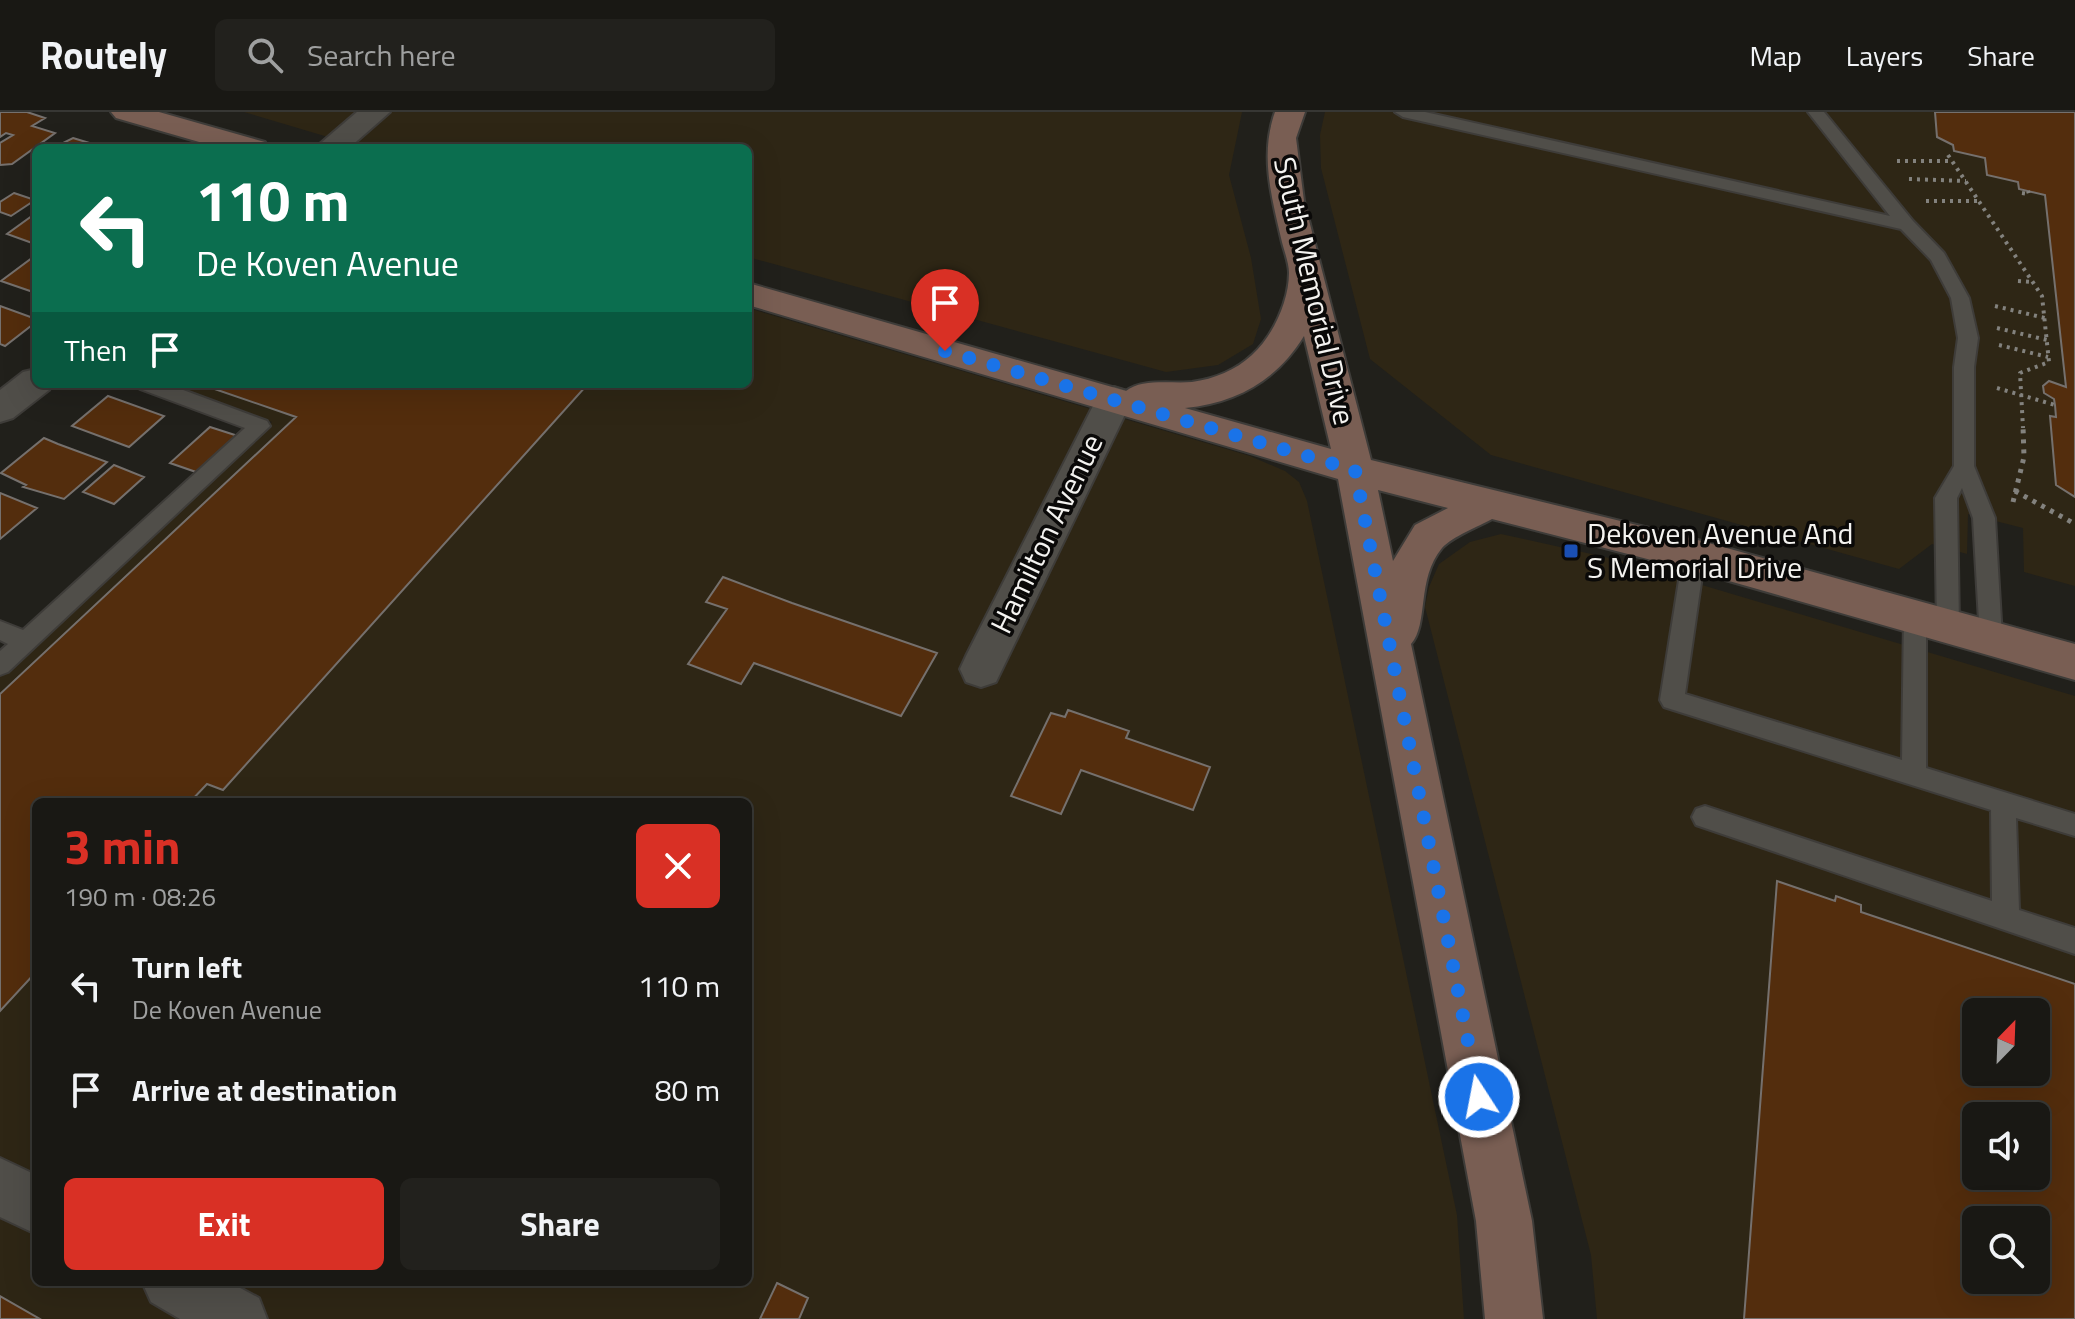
<!DOCTYPE html>
<meta charset="utf-8">
<style>
body{margin:0;font-family:"Titillium Web",sans-serif;background:#22211d;color:#f1f3f6;height:100vh;display:flex;flex-direction:column;font-size:30px;white-space:nowrap}
*{box-sizing:border-box;margin:0}
p{font-size:26px;color:#9fa0a0}
.icon{flex:none;width:44px;height:44px;fill:none;stroke:currentColor;stroke-width:2;stroke-linecap:round;stroke-linejoin:round}
.map{position:relative;flex:1;overflow:hidden}
.details{position:absolute;left:32px;top:686px;width:720px;height:488px;display:flex;flex-direction:column;background:#191814;border-radius:12px;box-shadow:0 8px 32px #0002,0 0 0 2px #373734}
.details>*{flex:none}
.banner{position:absolute;left:32px;top:32px;width:720px;height:244px;border-radius:12px;box-shadow:0 8px 32px #0002,0 0 0 2px #373734;background:#0b6e4f;color:#fff;overflow:hidden}
.needle{width:52px;rotate:23deg}
.controls{position:absolute;left:1962px;top:886px;display:grid;gap:16px}
.controls a{display:grid;place-items:center;width:88px;height:88px;border-radius:12px;background:#191814;box-shadow:0 8px 32px #0002,0 0 0 2px #373734;font-size:40px}
.pin{position:absolute;display:grid;place-items:center;width:68px;height:68px;color:#fff;margin:-82px -34px;border-radius:50% 50% 50% 0;rotate:-45deg;box-shadow:0 0 8px #0007}
.pin .icon{rotate:45deg}
.me{position:absolute;width:88px;margin:-44px;rotate:349deg;stroke-linejoin:round;filter:drop-shadow(0 0 6px #0008)}
.turn{display:flex;align-items:center;gap:28px;height:168px;padding:0 32px;font-size:36px}
.turn .icon{width:104px;height:104px;stroke-width:2.5}
.turn b{display:block;font-size:56px;line-height:68px}
.then{display:flex;align-items:center;height:76px;padding:0 32px;background:#0003;gap:16px;font-size:30px}
.round{display:grid;place-items:center;flex:none;width:84px;height:84px;border-radius:12px;background:#22211d}
.summary{display:flex;align-items:center;justify-content:space-between;height:136px;padding:0 32px}
h1{font-size:48px;font-weight:700;line-height:60px;color:#d93025}
.action{display:flex;gap:16px;margin-top:auto;padding:16px 32px}
.action a{flex:1;height:92px;border-radius:12px;background:#d93025;color:#fff;font-size:32px;font-weight:700;line-height:92px;text-align:center}
.action a+a{background:#22211d;color:#f1f3f6}
ul{padding:0;list-style:none}
li{display:flex;align-items:center;gap:24px;height:104px;padding:0 32px}
li div{flex:1}
li b{display:block;font-size:30px}
li em{font-style:normal}
header{display:flex;align-items:center;gap:48px;box-sizing:border-box;height:112px;padding:0 40px;background:#191814;border-bottom:2px solid #373734}
header strong{font-size:38px}
nav{display:flex;gap:44px;margin-inline-start:auto;font-size:28px}
.search{width:560px;height:72px;background:#22211d;display:flex;align-items:center;gap:20px;box-sizing:border-box;padding:0 28px;border-radius:12px;color:#9fa0a0;font-size:30px}
.map>svg:first-child{display:block}
</style>
<header>
<strong>Routely</strong>
<div class="search"><svg class="icon" aria-label="search" viewBox="0 0 24 24"><circle cx="10" cy="10" r="6"/><path d="M15 15l6 6"/></svg>Search here</div>
<nav><a>Map</a><a>Layers</a><a>Share</a></nav>
</header>
<div class="map">
<svg width="2075" height="1207" viewBox="0 0 2075 1207">
<rect width="100%" height="100%" fill="#21201b"/>
<path fill="#2e2615" fill-rule="evenodd" d="M244,0H1242L1229,63L1251,146L1261,207L1253,232L1218,253L1166,260L748,145V36H365Z
M1325,0H2075V474L2024,460L2023,416L1968,402L1967,442L1932,432L1899,457L1491,343L1370,247L1321,56L1320,23Z
M748,196L1250,344L1285,359L1299,370L1307,389L1457,1103L1464,1207H0V563L272,310L167,272H748ZM36,690H748V1170H36Z
M1501,422L1618,448L2075,584V1207H1597L1591,1143L1425,495L1429,475L1439,452L1470,430ZM1976,900H2036V960H1976ZM1976,1004H2036V1064H1976ZM1976,1108H2036V1168H1976Z"/>
<path fill="#532d0d" stroke="#75706d" stroke-width="2" fill-rule="evenodd" d="M0,0H27L45,6L32,14L55,21L12,52L0,53V31L13,23L6,21L0,25Z
M1935,0H2075V385L2056,373L2050,304L2056,305L2055,293L2054,287L2044,281L2043,274L2049,269L2066,275L2045,83L2019,77L2018,70L1987,63L1985,46L1954,39L1953,33L1937,25Z
M73,26L96,33L53,36Z
M14,81L35,88L11,104L0,100V90Z
M36,101L35,132L7,122Z
M32,146L36,148V181L1,169Z
M0,194L36,207V210L5,234L0,232Z
M200,272L587,273L223,678L207,672L190,690H36V860L0,899V582L296,305Z
M108,284L164,304L129,335L72,314Z
M210,315L238,324L199,361L170,351Z
M44,326L58,332L107,350L64,387L23,375L26,373L1,361Z
M114,353L144,365L114,392L83,380Z
M0,381L37,396L0,427Z
M723,465L792,491L937,541L901,604L754,551L741,572L688,552L727,497L706,490Z
M1068,598L1129,619L1126,626L1210,655L1193,698L1081,658L1061,702L1011,684L1051,601L1065,605Z
M1777,769L1835,789L1836,784L1861,793V800L2075,872V1207H1744ZM1976,900H2036V960H1976ZM1976,1004H2036V1064H1976ZM1976,1108H2036V1168H1976Z
M777,1171L808,1186L799,1207H760Z
M0,1184L40,1207H0Z"/>
<g fill="none" stroke-linecap="round" stroke-linejoin="round">
<defs>
<path id="lane" d="M1395,0H1425L1890,104L1808,0H1824L1913,109L1944,141L1969,186L1978,226L1974,255V354L1995,406L2002,526L1999,533L1991,535L1983,533L1980,526L1973,406L1962,376L1957,386L1959,514L1956,521L1948,523L1940,521L1937,514L1935,386L1954,354V255L1958,226L1951,186L1931,148L1901,117L1403,5Z
M137,272H167L267,309L270,314L8,560L0,563V539L8,532L0,528V509L23,518L245,316L140,277Z
M1694,435L1702,437L1705,443L1685,582L1902,648L1904,505L1907,499L1915,496L1923,499L1926,505V656L2075,702V724L2016,706L2019,798L2075,816V842L1696,713L1692,705L1696,697L1705,694L1992,789L1991,698L1664,595L1660,588L1683,443L1686,437Z"/>
<path id="street" d="M357,0H390L349,36H315Z
M36,257V272H52L49,278L13,306L0,310V278L23,260Z
M1114,275L1127,279L1132,288L996,570L981,575L966,570L960,557L966,544L1096,288L1101,279Z
M0,1046L36,1063V1122L0,1105Z
M142,1170H229L259,1186L267,1207H180L151,1190Z"/>
<path id="secondary" d="M111,0H159L265,30L269,36H220L116,6Z
M1275,0H1305L1296,26L1304,89L1371,348L1694,427L2075,532V568L1694,459L1492,407C1478,415 1453,424 1442,436C1416,467 1429,512 1411,532L1532,1109L1543,1207H1485L1476,1109L1338,367L748,193V171L1126,279C1142,266 1172,272 1192,270C1214,267 1236,258 1252,243C1273,224 1289,189 1289,161C1289,150 1283,136 1281,126C1271,83 1260,42 1275,0ZM1304,224L1331,337L1185,296C1237,291 1277,268 1304,224ZM1378,378L1448,396L1415,413L1393,449Z"/>
</defs>
<use href="#lane" stroke="#3e3c39" stroke-width="4"/>
<use href="#street" stroke="#3e3c39" stroke-width="4"/>
<use href="#secondary" stroke="#3e3c39" stroke-width="4"/>
<path stroke="#83827e" stroke-width="4" stroke-dasharray="3 5" stroke-linecap="butt" d="M1948,43L2042,184L2049,250L2020,261L2023,316
M1897,49H1952
M1909,67L1966,69
M2022,81L2029,82L2028,79
M1926,89H1980
M2018,169L2032,170
M1995,194L2045,206
M1997,216L2047,228
M1999,233L2048,245
M1997,276L2055,293"/>
<path stroke="#83827e" stroke-width="5" stroke-dasharray="4 6" stroke-linecap="butt" d="M2015,379L2075,412
M2013,390L2024,345L2023,314"/>
<use href="#lane" fill="#504e49" fill-rule="evenodd"/>
<use href="#street" fill="#504e49" fill-rule="evenodd"/>
<use href="#secondary" fill="#795e53" fill-rule="evenodd"/>
</g>
<g fill="none" stroke-linecap="round" stroke-linejoin="round">
<path stroke="#1a73e8" stroke-width="14" stroke-dasharray="0 25.2" d="M945,239L1355,358L1479,985"/>
</g>
<rect fill="#1a4fb4" stroke="#0a0908" stroke-width="3" x="1563" y="431" width="16" height="16" rx="4"/>
<g text-anchor="middle" stroke-width="7" stroke-linejoin="round" paint-order="stroke">
<g font-size="30" fill="#f4f3f0" stroke="#0a0908">
<text transform="translate(1314 179) rotate(77)" y="10">South Memorial Drive</text>
<text transform="translate(1047 422) rotate(-64)" y="10">Hamilton Avenue</text>
</g>
<g font-size="30" fill="#f4f3f0" stroke="#0a0908" text-anchor="start">
<text x="1587" y="432">Dekoven Avenue And<tspan x="1587" dy="34">S Memorial Drive</tspan></text>
</g>
</g>
</svg>
<div class="controls">
<a><svg class="needle" viewBox="-14 -14 28 28"><path d="M0-13l5 13h-10z" fill="#e53935"/><path d="M0 13l5-13h-10z" fill="#9fa0a0"/></svg></a>
<a><svg class="icon" aria-label="sound" viewBox="0 0 24 24"><path d="M4 9h4l5-4v14l-5-4H4zM17 9q2 3 0 6"/></svg></a>
<a><svg class="icon" aria-label="search" viewBox="0 0 24 24"><circle cx="10" cy="10" r="6"/><path d="M15 15l6 6"/></svg></a>
</div>
<div class="pin" style="left:945px;top:239px;background:#d93025"><svg class="icon" aria-label="arrive" viewBox="0 0 24 24"><path d="M6 21V4h12l-3 4 3 4H6"/></svg></div>
<svg class="me" style="left:1479px;top:985px" viewBox="-20 -20 40 40"><circle r="17" fill="#1a73e8" stroke="#fff" stroke-width="3"/><path d="M0-11L8 9 0 5-8 9z" fill="#fff"/></svg>
<div class="banner">
<div class="turn"><svg class="icon" aria-label="left" viewBox="0 0 24 24"><path d="M17 20v-9H6M10 6l-5 5 5 5"/></svg><div><b>110 m</b>De Koven Avenue</div></div>
<div class="then">Then<svg class="icon" aria-label="arrive" viewBox="0 0 24 24"><path d="M6 21V4h12l-3 4 3 4H6"/></svg></div>
</div>
<section class="details">
<div class="summary"><div><h1>3 min</h1><p>190 m · 08:26</p></div><a class="round" style="background:#d93025;color:#fff"><svg class="icon" aria-label="close" viewBox="0 0 24 24"><path d="M6 6l12 12M18 6L6 18"/></svg></a></div>
<ul>
<li><svg class="icon" aria-label="left" viewBox="0 0 24 24"><path d="M17 20v-9H6M10 6l-5 5 5 5"/></svg><div><b>Turn left</b><p>De Koven Avenue</p></div><em>110 m</em></li>
<li><svg class="icon" aria-label="arrive" viewBox="0 0 24 24"><path d="M6 21V4h12l-3 4 3 4H6"/></svg><div><b>Arrive at destination</b></div><em>80 m</em></li>
</ul>
<div class="action"><a>Exit</a><a>Share</a></div>
</section>
</div>
